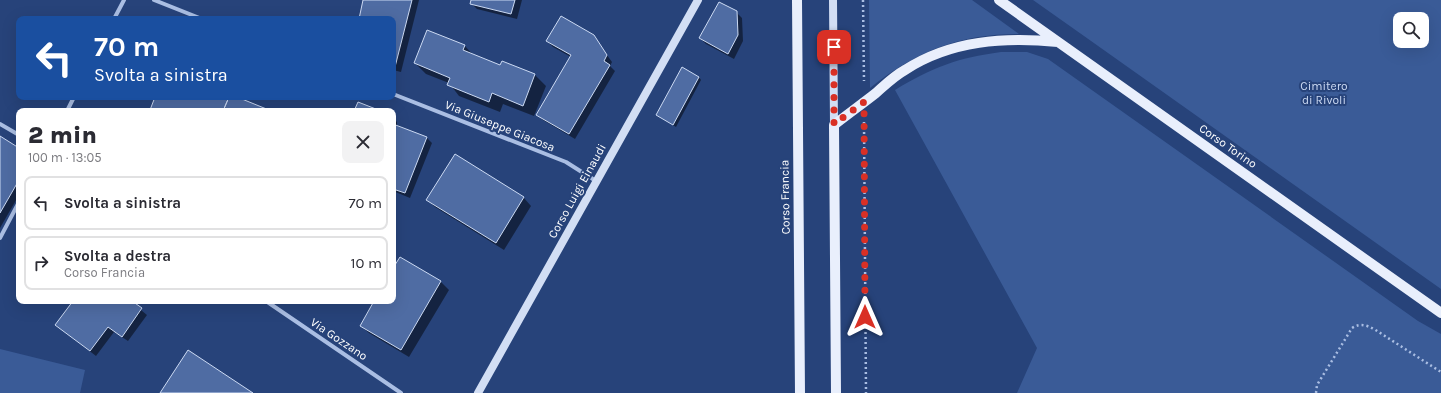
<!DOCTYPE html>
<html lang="it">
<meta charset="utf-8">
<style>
body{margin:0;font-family:Karla,sans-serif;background:#f2f2f3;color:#2b2b33;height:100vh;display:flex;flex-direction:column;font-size:15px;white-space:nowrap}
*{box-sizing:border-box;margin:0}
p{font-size:13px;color:#7c7c81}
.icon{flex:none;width:22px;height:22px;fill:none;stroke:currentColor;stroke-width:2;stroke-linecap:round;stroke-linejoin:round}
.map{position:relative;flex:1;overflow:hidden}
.panel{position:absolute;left:16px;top:108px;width:380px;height:196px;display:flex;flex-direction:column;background:#fff;border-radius:8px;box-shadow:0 4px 16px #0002}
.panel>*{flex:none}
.top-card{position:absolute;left:16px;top:16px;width:380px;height:84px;border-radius:8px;box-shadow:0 4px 16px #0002;background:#1a4fa0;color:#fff;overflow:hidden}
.tools{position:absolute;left:1393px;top:12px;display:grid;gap:8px}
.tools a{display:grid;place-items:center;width:36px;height:36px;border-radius:8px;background:#fff;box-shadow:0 4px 16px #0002;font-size:20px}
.pin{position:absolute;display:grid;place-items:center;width:34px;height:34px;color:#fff;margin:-17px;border-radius:8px;box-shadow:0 2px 6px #0006}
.me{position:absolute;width:44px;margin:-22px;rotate:0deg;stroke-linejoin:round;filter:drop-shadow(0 0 3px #0008)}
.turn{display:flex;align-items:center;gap:14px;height:84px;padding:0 12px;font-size:18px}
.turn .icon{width:52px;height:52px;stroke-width:2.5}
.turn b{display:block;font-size:28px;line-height:34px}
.round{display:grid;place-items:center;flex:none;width:42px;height:42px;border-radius:8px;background:#f2f2f3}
.head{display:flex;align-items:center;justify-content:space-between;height:68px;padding:0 12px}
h1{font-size:24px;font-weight:800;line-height:30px}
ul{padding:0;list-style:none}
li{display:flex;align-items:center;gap:12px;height:54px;margin:0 8px 6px;padding:0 4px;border:2px solid #e1e1e2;border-radius:8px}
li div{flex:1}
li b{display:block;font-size:15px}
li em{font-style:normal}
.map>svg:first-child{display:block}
</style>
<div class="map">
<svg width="1441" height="393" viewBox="0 0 1441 393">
<rect width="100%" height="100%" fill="#27437a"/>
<path fill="#3a5b97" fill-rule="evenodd" d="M869,0H972L1019,34C959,34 917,51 870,88Z
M1033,0H1441V289L1084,36ZM1400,19H1422V41H1400Z
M1001,52H1027L1048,59L1418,321L1441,334V393H1017L1037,348L895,90C933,67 957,58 1001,52Z
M0,349L85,370L80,393H0Z"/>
<path fill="#0007" d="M364,0H419L401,72L393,70V19H360Z
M472,0H522L517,19L477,9L471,3Z
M736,12L742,18L743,41L734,59L706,44L700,38Z
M427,31L465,46L474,56L501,67L503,62L535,75L546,86L534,116L503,104L500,112L459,96L449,83L426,74L415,63Z
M593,36L612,62L610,66L615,71L575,139L543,120L538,115L571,57L553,47L547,41Z
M699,77L701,80L676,127L658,115Z
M156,97H233L268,111H153L151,110Z
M393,118L397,122V126L427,138L432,143L410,198L393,191Z
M0,138L19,149V195L0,228Z
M455,155L524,198L531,206L504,250L435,207L428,200Z
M400,258L441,282L449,290L409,357L369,333L361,326L375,301H393V270Z
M74,301H130L147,315L128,341L114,332L96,356L56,325Z"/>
<path fill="#4f6ca3" stroke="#ccdaf3" d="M363,0H412L395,67H393V19H359Z
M471,0H515L511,14L470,4Z
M719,2L737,11L738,35L728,54L699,38Z
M561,16L594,35L607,55L604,61L610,65L569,134L536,115L571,55L546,41Z
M427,30L465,45L463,50L500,65L502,61L535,74L523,106L492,93L489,102L447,85L450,78L414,63Z
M682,67L699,77L673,125L656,115Z
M155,97H229L223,111H153L150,110Z
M229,97H237L269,110L223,111Z
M358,102L381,111H354Z
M393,124L427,137L405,193L393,189Z
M0,136L19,148V180L0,213Z
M455,154L524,197L496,243L426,200Z
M400,257L441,281L401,350L360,326L374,301H393V268Z
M73,301H132L142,308L122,337L108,327L90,351L55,325Z
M188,350L253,393H160Z"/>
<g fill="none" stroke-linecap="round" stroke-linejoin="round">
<path stroke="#aabee3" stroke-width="2.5" stroke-dasharray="2 3" stroke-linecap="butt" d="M863,0L864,81
M864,122L866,393
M1316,393L1317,385L1352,328C1360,323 1366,325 1374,329L1441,372"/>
<path stroke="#aabee3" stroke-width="4" d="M154,0L202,19
M114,19L124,0
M393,94L566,162L596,181
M67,111L74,97
M0,124L19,135
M0,238L19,202
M266,301L401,393"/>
<path stroke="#d2def4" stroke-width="8" d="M833,0L834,125
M478,393L698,0"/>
<path stroke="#e9effc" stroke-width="10" d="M797,0L800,393
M999,0L1441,313
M836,393L834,125C848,114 862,104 876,93C885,85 894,76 905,70C951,40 1005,37 1058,42"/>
</g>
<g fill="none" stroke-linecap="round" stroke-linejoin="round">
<path stroke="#d93025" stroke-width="7" stroke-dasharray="0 12.6" d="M834,47V124L864,102L865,317"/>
</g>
<g text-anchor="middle" stroke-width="4" stroke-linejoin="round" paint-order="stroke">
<g font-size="12" fill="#ccdaf3" stroke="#27437a">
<text x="1324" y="90">Cimitero<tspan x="1324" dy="14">di Rivoli</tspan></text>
</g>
<g font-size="12" fill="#fff" stroke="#27437a">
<text transform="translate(500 126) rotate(22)" y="4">Via Giuseppe Giacosa</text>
<text transform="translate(1228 146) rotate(35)" y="4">Corso Torino</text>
<text transform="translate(577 191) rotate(-61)" y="4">Corso Luigi Einaudi</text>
<text transform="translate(785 197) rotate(-91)" y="4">Corso Francia</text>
<text transform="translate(339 339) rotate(34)" y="4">Via Gozzano</text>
</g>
</g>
</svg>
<div class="tools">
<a><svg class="icon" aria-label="search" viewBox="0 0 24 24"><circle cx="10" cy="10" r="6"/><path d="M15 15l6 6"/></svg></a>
</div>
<div class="pin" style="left:834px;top:47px;background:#d93025"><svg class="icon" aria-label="arrive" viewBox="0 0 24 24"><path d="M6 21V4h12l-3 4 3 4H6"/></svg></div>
<svg class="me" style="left:865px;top:317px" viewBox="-20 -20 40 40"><path d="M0-17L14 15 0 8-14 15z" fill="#d93025" stroke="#fff" stroke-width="4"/></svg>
<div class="top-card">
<div class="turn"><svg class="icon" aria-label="left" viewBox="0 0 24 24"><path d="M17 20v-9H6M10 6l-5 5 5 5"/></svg><div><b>70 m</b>Svolta a sinistra</div></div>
</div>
<section class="panel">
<div class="head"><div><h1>2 min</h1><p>100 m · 13:05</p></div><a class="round"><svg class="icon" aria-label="close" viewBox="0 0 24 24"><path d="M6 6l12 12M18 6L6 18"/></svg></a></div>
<ul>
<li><svg class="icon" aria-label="left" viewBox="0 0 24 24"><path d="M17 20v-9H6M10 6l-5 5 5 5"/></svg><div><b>Svolta a sinistra</b></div><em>70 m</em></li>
<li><svg class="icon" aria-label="right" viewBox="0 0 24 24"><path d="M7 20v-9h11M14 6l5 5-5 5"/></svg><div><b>Svolta a destra</b><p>Corso Francia</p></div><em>10 m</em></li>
</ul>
</section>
</div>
